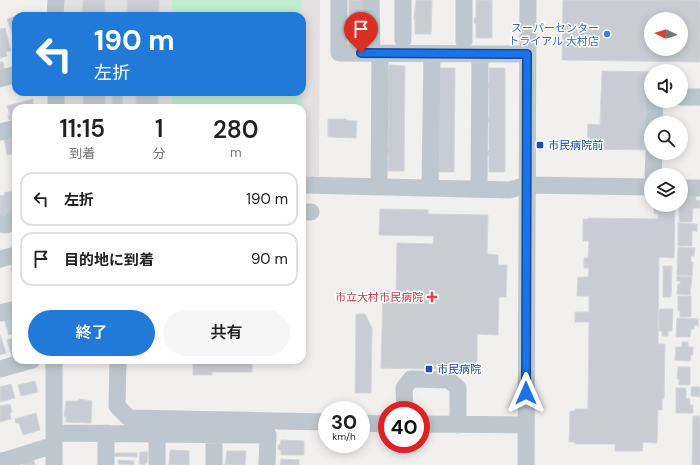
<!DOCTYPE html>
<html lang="ja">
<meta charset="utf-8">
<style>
body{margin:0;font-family:"DM Sans","Noto Sans JP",sans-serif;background:#f6f6f6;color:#202124;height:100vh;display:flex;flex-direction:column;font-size:15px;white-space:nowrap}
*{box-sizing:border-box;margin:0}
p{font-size:13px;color:#757577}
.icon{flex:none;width:22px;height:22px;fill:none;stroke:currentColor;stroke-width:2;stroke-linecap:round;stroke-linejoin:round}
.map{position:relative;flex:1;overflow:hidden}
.panel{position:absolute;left:12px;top:104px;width:294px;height:260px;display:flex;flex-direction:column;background:#fff;border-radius:12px;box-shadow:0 2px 10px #0003}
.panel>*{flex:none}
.guide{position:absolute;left:12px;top:12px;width:294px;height:84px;border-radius:12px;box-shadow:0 2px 10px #0003;background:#227ad8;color:#fff;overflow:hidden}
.needle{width:26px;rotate:275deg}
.controls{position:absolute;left:644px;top:12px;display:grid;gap:8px}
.controls a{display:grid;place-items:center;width:44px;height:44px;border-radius:50%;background:#fff;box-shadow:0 2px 10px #0003;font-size:20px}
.speed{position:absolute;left:318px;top:401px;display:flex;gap:8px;font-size:20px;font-weight:700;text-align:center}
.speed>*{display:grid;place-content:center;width:52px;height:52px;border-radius:50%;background:#fff;box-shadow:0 2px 10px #0003;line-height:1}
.speed small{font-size:10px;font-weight:400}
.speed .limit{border:6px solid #d22;background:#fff;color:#111}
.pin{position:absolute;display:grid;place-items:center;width:34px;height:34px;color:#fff;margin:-41px -17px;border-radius:50% 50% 50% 0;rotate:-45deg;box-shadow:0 0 4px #0007}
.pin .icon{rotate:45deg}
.me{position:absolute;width:44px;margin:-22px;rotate:0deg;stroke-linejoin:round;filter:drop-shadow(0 0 3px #0008)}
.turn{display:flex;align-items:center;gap:14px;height:84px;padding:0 16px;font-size:18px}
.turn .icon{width:52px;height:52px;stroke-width:2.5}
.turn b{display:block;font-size:28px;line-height:34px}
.eta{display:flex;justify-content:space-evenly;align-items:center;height:68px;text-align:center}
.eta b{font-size:24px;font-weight:600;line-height:28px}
.button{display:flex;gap:8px;margin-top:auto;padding:8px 16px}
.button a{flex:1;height:46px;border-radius:24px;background:#227ad8;color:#fff;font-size:16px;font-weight:600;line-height:46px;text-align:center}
.button a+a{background:#f6f6f6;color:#202124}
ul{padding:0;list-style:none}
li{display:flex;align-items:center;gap:12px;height:54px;margin:0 8px 6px;padding:0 8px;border:2px solid #e0e0e0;border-radius:12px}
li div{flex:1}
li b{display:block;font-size:15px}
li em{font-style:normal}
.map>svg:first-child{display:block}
</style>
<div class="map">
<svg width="700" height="465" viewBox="0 0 700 465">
<rect width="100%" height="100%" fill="#f2efef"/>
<path fill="#e3e0e1" d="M64,0H320L319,179H302V108H63V92H302V16H64Z"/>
<path fill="#c0edcf" d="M172,0H301V16H172Z
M172,92H302V108H172Z"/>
<path fill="#c9ccd2" stroke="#d3d6da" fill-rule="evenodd" d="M83,0H105V16H82Z
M127,0H159V16H127Z
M349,0H365V46H349V31H348V26H349Z
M416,0H432L431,34H415V19H414Z
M476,0H492V38H476V23H474V18H476Z
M563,0H700V62L562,60ZM651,19H681V49H651Z
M16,16V43L7,19Z
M5,28L11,51L6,52L7,56L0,58V29Z
M0,62H3L5,72L0,73Z
M389,65L405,66L404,171H388V154H386L387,148H388V119H387V115H388V85H387V80H388Z
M439,68H455L454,172H438Z
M489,68H505V172H489V156H487V151H489V122H488V117H489V88H488V83H489Z
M602,71L651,72L650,150L587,149L588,124L600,125Z
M30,92H45V93L31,96Z
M83,92H105V108H83Z
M112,92H123L122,108H112Z
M136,92H158V108H136Z
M33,99V108H16V118L9,120L8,115H10L7,106Z
M328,119H346L345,120L357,121L356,138L328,137Z
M16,131V153L7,155L4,138Z
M16,190V213L0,217V196L5,195L4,193Z
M681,196H696V200H699L700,202V208H693L692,222H679V205H681Z
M654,205H675L674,258L659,257L658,344H665L664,399H662V410H658L657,443L643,442L642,451H615V444H575V442H569L570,411H575V409H588L589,322H575V312H589V296H577L578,277H588L589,268H584V258H588L589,241H583V219H588V218L658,219V214H654Z
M380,209L428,210V214L488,215L487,254L498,255V265H507L506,297H499L498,335L477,334V363H475V370L381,368L383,291H396L397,243L433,244L434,236L379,235Z
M678,223L697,224V231H692V246H678Z
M678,247L695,248L694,256H691V262H693L692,276L677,275Z
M16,266V282H15L11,268Z
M663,266H672L671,297H663Z
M677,276L692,277L690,295L677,294L678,284H680V281H677Z
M678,296H691V317H680V311H678Z
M659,309H673L672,331H668V336H662V331H659Z
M356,314H365L372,328L371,393H355Z
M16,315V333L9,335L4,319Z
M677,318L698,319V326L694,325V329H691L690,337H676Z
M0,334L6,353L0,355Z
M16,337V360H13L7,340Z
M682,342H688V347H693V355H691L690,361L675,360L676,347H682Z
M193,360H252V372H212V375H193Z
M678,367H690V385H679V379H677Z
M35,381L38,392L21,396L18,385Z
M11,384L15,398L0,402V387Z
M691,387H700V397L691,396Z
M676,388H686V398L690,399V405H693V413H676Z
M79,399L92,401L91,423L66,422V417H64L66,401H79Z
M10,404L12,412L10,413L11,419L0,422V406Z
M36,413L40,430L23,435L19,423H16L15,419Z
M693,416H700V465H692Z
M281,440L304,441V455H281V450H278V445H280Z
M170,450L189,451V465H169Z
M227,451H246L245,465H225Z
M140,452H148L147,463H145V465L139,464Z
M112,453H137V457L112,456Z
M33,458L35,465H23L22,462Z
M281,459L299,460V465H280Z
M118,460L134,461V465L118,464Z"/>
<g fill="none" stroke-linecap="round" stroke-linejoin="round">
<path stroke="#bec7cd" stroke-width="17" d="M339,0V53L527,54
M371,0L372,53
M55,16L56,0
M403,40V0
M464,41V0
M0,79L16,74
M56,92V108
M681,97H700
M654,123L655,101
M0,132L16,128
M653,175L654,153
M302,185L510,190L526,185L651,187
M379,187L380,53
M430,188L432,54
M681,188H700
M479,189L480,54
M302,212H311
M0,224L6,225L16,218
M0,259L16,255
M0,313L16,309
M118,360L117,406L129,418L327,422
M0,369L32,360
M405,410L404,388L411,379L449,380L458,388V425
M361,423L387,424
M421,424L526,425
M54,433L268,435L267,465
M106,433V465
M157,434V465
M0,462L54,445
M54,465V360
M214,465V434
M526,465L528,0"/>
</g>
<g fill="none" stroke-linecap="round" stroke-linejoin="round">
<defs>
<path id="route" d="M361,53L527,54L526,393"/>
</defs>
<use href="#route" stroke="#114b97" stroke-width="10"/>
<use href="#route" stroke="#1a73e8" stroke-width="7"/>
</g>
<circle fill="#3f7fe0" stroke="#fff" stroke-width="1.5" cx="607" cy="34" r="4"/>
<g fill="#1a4fb4" stroke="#fff" stroke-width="1.5">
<rect x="536" y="141" width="8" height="8" rx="2"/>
<rect x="425" y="365" width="8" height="8" rx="2"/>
</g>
<path fill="#e0444e" stroke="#fff" stroke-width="1.5" d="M430 291h4v4h4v4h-4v4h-4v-4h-4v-4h4z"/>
<g text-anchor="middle" stroke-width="3" stroke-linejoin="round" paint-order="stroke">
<g font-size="11" fill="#366cbe" stroke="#fff" text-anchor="end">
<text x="599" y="32">スーパーセンター<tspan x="599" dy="13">トライアル 大村店</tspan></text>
</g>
<g font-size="11" fill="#164399" stroke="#fff" text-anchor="start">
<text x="548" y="149">市民病院前</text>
<text x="437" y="373">市民病院</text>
</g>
<g font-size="11" fill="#be3a42" stroke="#fff" text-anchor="end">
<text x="423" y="301">市立大村市民病院</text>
</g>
</g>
</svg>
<div class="controls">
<a><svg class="needle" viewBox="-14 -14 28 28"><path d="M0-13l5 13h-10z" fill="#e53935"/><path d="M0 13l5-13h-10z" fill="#757577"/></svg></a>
<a><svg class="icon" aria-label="sound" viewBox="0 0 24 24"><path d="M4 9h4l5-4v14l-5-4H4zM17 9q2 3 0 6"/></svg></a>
<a><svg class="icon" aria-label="search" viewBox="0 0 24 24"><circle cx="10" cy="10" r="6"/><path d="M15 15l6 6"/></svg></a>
<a><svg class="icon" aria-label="layers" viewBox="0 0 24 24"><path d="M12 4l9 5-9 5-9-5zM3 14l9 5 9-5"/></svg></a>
</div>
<div class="speed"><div>30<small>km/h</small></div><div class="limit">40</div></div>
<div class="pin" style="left:361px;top:53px;background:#d93025"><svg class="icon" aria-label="arrive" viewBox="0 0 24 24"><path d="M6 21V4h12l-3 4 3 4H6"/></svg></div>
<svg class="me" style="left:526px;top:393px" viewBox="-20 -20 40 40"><path d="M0-17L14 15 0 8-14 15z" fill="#1a73e8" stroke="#fff" stroke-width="4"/></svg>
<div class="guide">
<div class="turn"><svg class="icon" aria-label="left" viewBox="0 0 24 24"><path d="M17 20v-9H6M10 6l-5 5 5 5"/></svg><div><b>190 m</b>左折</div></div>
</div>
<section class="panel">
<div class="eta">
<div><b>11:15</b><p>到着</p></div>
<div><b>1</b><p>分</p></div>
<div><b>280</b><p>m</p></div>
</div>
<ul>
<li><svg class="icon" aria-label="left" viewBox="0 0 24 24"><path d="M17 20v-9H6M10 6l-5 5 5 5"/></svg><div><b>左折</b></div><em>190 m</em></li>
<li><svg class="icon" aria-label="arrive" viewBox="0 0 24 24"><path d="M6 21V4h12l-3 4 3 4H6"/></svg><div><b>目的地に到着</b></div><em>90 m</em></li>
</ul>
<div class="button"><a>終了</a><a>共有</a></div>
</section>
</div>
